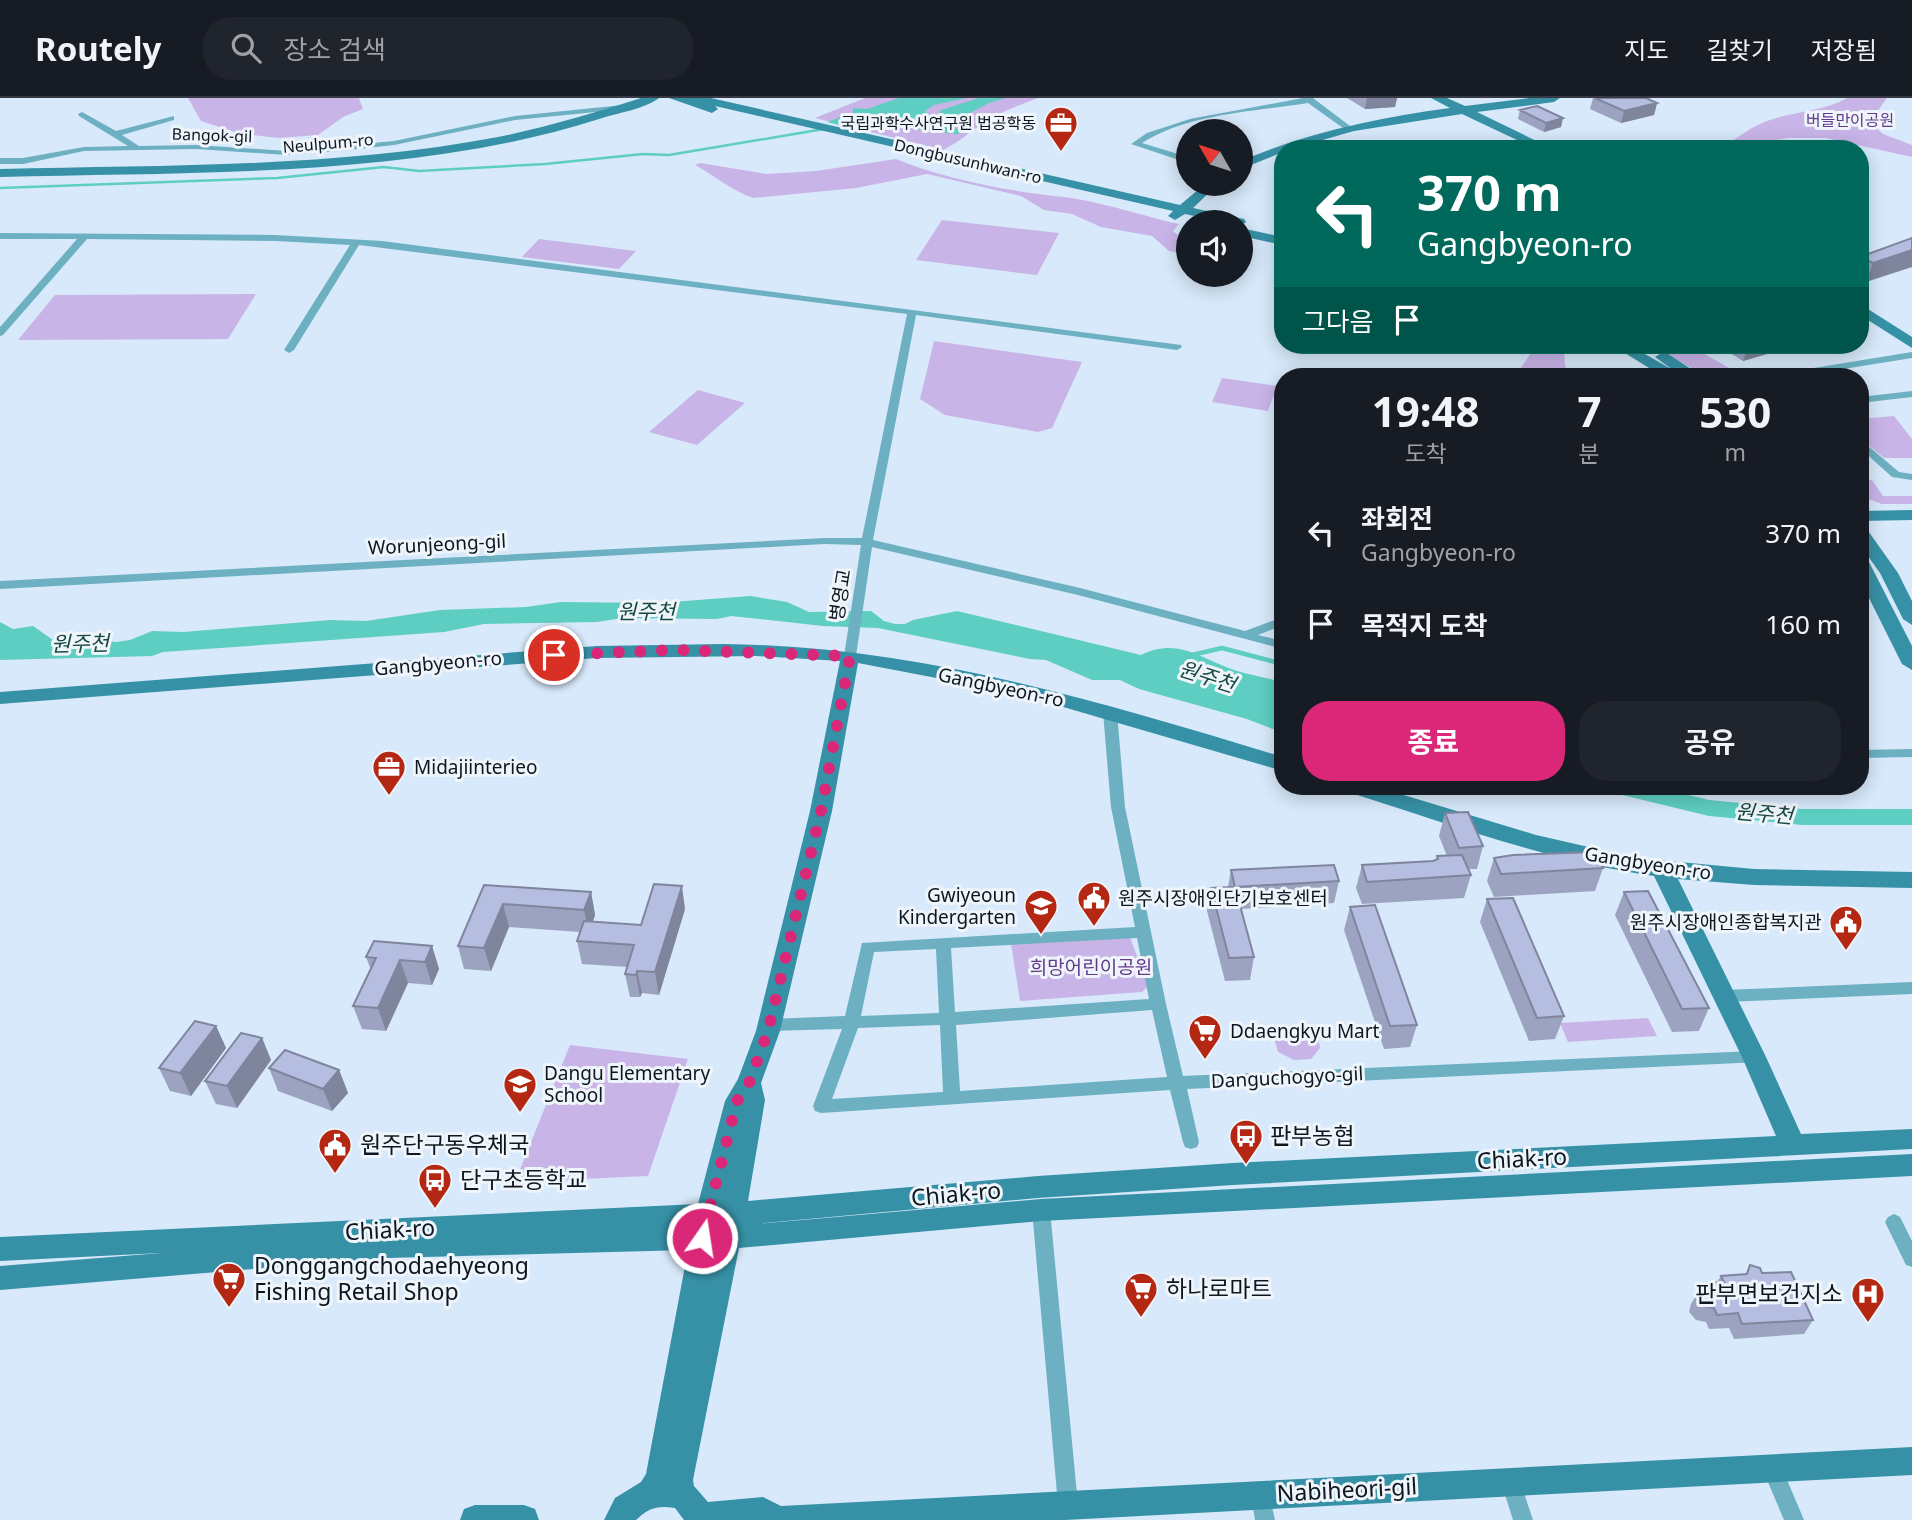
<!DOCTYPE html>
<html lang="ko">
<meta charset="utf-8">
<style>
body{margin:0;font-family:"Noto Sans","Noto Sans KR",sans-serif;background:#20242c;color:#f1f3f6;height:100vh;display:flex;flex-direction:column;font-size:26px;white-space:nowrap}
*{box-sizing:border-box;margin:0}
p{font-size:23px;color:#9ea1a6}
.icon{flex:none;width:38px;height:38px;fill:none;stroke:currentColor;stroke-width:2;stroke-linecap:round;stroke-linejoin:round}
.map{position:relative;flex:1;overflow:hidden}
.panel{position:absolute;left:1274px;top:270px;width:595px;height:427px;display:flex;flex-direction:column;background:#171b24;border-radius:28px;box-shadow:0 4px 18px #0003}
.panel>*{flex:none}
.banner{position:absolute;left:1274px;top:42px;width:595px;height:214px;border-radius:28px;box-shadow:0 4px 18px #0003;background:#00695c;color:#fff;overflow:hidden}
.needle{width:46px;rotate:309deg}
.controls{position:absolute;left:1176px;top:21px;display:grid;gap:14px}
.controls a{display:grid;place-items:center;width:77px;height:77px;border-radius:50%;background:#171b24;box-shadow:0 4px 18px #0003;font-size:35px}
.pin{position:absolute;display:grid;place-items:center;width:60px;height:60px;color:#fff;margin:-30px;border:4px solid #fff;border-radius:50%;box-shadow:0 2px 7px #0007}
.me{position:absolute;width:77px;margin:-38px;rotate:13deg;stroke-linejoin:round;filter:drop-shadow(0 0 5px #0008)}
.turn{display:flex;align-items:center;gap:24px;height:147px;padding:0 28px;font-size:32px}
.turn .icon{width:91px;height:91px;stroke-width:2.5}
.turn b{display:block;font-size:49px;line-height:60px}
.then{display:flex;align-items:center;height:66px;padding:0 28px;background:#0003;gap:14px;font-size:26px}
.eta{display:flex;justify-content:space-evenly;align-items:center;height:119px;text-align:center}
.eta b{font-size:42px;font-weight:700;line-height:49px}
.action{display:flex;gap:14px;margin-top:auto;padding:14px 28px}
.action a{flex:1;height:80px;border-radius:28px;background:#db2777;color:#fff;font-size:28px;font-weight:700;line-height:80px;text-align:center}
.action a+a{background:#20242c;color:#f1f3f6}
ul{padding:0;list-style:none}
li{display:flex;align-items:center;gap:21px;height:91px;padding:0 28px}
li div{flex:1}
li b{display:block;font-size:26px}
li em{font-style:normal}
header{display:flex;align-items:center;gap:42px;box-sizing:border-box;height:98px;padding:0 35px;background:#171b24;border-bottom:2px solid #363941}
header strong{font-size:33px}
nav{display:flex;gap:38px;margin-inline-start:auto;font-size:24px}
.search{width:490px;height:63px;background:#20242c;display:flex;align-items:center;gap:18px;box-sizing:border-box;padding:0 24px;border-radius:28px;color:#9ea1a6;font-size:26px}
.map>svg:first-child{display:block}
</style>
<header>
<strong>Routely</strong>
<div class="search"><svg class="icon" aria-label="search" viewBox="0 0 24 24"><circle cx="10" cy="10" r="6"/><path d="M15 15l6 6"/></svg>장소 검색</div>
<nav><a>지도</a><a>길찾기</a><a>저장됨</a></nav>
</header>
<div class="map">
<svg width="1912" height="1422" viewBox="0 0 1912 1422">
<rect width="100%" height="100%" fill="#d7e9fa"/>
<path fill="#c9b4e8" d="M188,0H359L363,11L343,19L318,37L279,40L241,36L201,23Z
M865,0H1038C1017,8 995,16 976,30C965,38 957,45 943,52L815,20Z
M1847,0H1887L1874,18L1872,26L1883,36L1912,47V59L1826,40H1789L1761,44L1741,51H1707C1734,47 1739,35 1762,25C1789,13 1821,15 1847,0Z
M896,61C944,81 1012,94 1063,99C1099,103 1143,118 1179,126L1173,133L1188,146V157L1169,153L1152,138L1101,129L1072,116L1044,112L1021,98L927,76L856,90L753,100C732,93 714,77 695,67L700,65L767,76L816,73Z
M942,122L1059,135L1037,177L916,162Z
M539,141L636,153L619,171L522,159Z
M256,196L228,241L18,242L55,197Z
M934,243L1082,264L1052,330L1038,334L945,317L920,301Z
M1534,247H1570L1564,252L1565,268L1570,278H1517C1521,266 1531,259 1534,247Z
M1650,247H1689L1743,278H1706Z
M1222,280L1277,288L1268,313L1212,304Z
M698,292L745,305L697,347L649,334Z
M1894,318L1912,341V360H1884L1860,340V321Z
M1860,374L1868,382H1872L1883,398H1912V406H1882L1863,399Z
M1130,839L1148,888L1142,894L1020,903L1011,846Z
M1648,920L1657,938L1568,944L1560,925Z
M1291,927C1306,928 1319,934 1320,950L1311,961L1294,962L1278,954L1274,940L1277,934Z
M570,947L688,961L648,1078L515,1084Z"/>
<path fill="#5ecec2" d="M899,0H967L934,7L925,13L938,23L964,34L957,36L914,31L893,21L869,23L851,30L827,24L853,15V10L867,11Z
M979,0H1006L989,5L958,21L938,16L941,12Z
M750,498L787,504L809,514L871,513L884,523L895,526H905L913,522L957,513L1141,557C1177,539 1200,560 1234,572C1250,577 1267,580 1283,584V635L1247,621L1139,591L1120,582H1092L1046,562L1030,561L878,530L823,528L731,518L717,521L623,520L597,524L484,526L444,534L163,554L152,558L0,562V524L13,531L33,528L53,542L99,538L106,543L116,544L130,542L152,533L183,534L330,522L366,523L440,512L526,509L561,504L659,505Z"/>
<g fill="none" stroke-linecap="round" stroke-linejoin="round">
<path stroke="#5ecec2" stroke-width="2.5" d="M0,90L277,80L384,69L419,73L545,66L643,56L669,57L824,31"/>
<path stroke="#5ecec2" stroke-width="4.5" d="M1192,557L1222,550L1283,566"/>
<path fill="#5ecec2" fill-rule="evenodd" d="M1607,688H1652L1709,702L1802,711H1912V727H1802L1709,718L1610,694Z"/>
<path fill="#6cb0c1" fill-rule="evenodd" d="M1303,0H1313L1350,28L1343,30L1308,5C1254,14 1190,15 1142,45L1188,59V65L1131,46L1147,35L1190,21Z
M623,7L627,9L626,11L515,22L394,47L339,53L287,57L196,51L84,53L23,66H0V60H23L84,49L128,48L79,18L78,16L82,14L116,33L174,18V22L122,37L139,48L196,47L287,53L394,43L515,18Z
M0,135L276,137L382,143L1181,247L1182,249L1177,252L916,217L873,442L1080,490L1245,533L1283,519V527L1258,537L1283,543V551L1078,497L872,449L856,558L850,562L844,558L861,447L824,446L0,491V483L824,440H862L907,216L359,147L294,252L289,255L284,252L350,147L276,143L87,141L3,237L0,238V229L77,141H0Z
M1912,254V260L1800,278H1778L1783,275Z
M1912,293V299L1860,305V299Z
M1860,341L1899,374L1912,376V382L1892,379L1860,350Z
M1110,610L1117,614L1125,709L1166,906L1183,978L1754,953L1760,954L1762,959L1760,964L1187,991L1199,1044L1197,1049L1191,1051L1185,1049L1183,1044L1170,992L821,1015L815,1013L813,1008L842,931L770,933L764,931L762,927L764,923L770,921L845,918L862,845L1135,829L1111,709L1103,614ZM1137,840L1149,901L955,914L951,850ZM936,851L939,915L861,918L874,854ZM1152,912L1167,979L960,993L956,927ZM940,927L943,994L832,1001L858,930Z
M1912,651V659L1860,660V652Z
M1912,884V896L1725,904L1719,902L1717,898L1719,894L1725,892Z
M1041,1105L1047,1107L1050,1112L1078,1407L1075,1414L1068,1417L1061,1414L1058,1407L1032,1112L1035,1107Z
M1894,1116L1900,1119L1912,1143V1169L1906,1167L1885,1124L1888,1119Z
M1772,1360L1779,1363L1804,1422H1784L1762,1370L1765,1363Z
M1511,1374L1518,1377L1533,1422H1513L1501,1384L1504,1377Z
M1261,1387L1268,1390L1275,1422H1255L1251,1397L1254,1390Z"/>
<path fill="#3791a6" fill-rule="evenodd" d="M641,0H659C645,11 617,15 599,21C416,80 192,74 0,79V71C165,67 334,70 498,39C547,29 594,15 641,0Z
M669,0H711L1180,107L1205,86H1218L1193,110L1244,121L1246,124L1241,128V124H1222L1185,116L1175,122L1168,118L1173,113L715,8L718,11L712,15Z
M1431,0H1447L1465,8L1529,0H1560L1554,4L1477,14L1553,51H1536L1462,16L1354,33L1291,51H1283V54L1241,71V63C1308,34 1377,20 1450,10Z
M1241,130L1283,139V147L1241,138Z
M1860,206L1912,239V250L1860,217Z
M1612,247H1629L1673,272L1655,259L1663,254L1668,256L1702,278H1684L1679,275L1680,278H1662Z
M1912,412V422L1860,423V413Z
M1860,429L1866,430L1898,475L1912,503V527L1903,521L1880,475L1860,447Z
M1860,459L1869,464L1912,548V572L1902,566L1860,482Z
M724,546C919,548 1098,603 1283,659V673L1015,595L858,565L832,713L780,933L761,985L765,1002L748,1103L1038,1078L1233,1065L1776,1038L1742,959L1654,778C1548,763 1446,725 1345,693L1342,688H1374L1536,737L1637,760L1754,771L1912,774V790L1754,787L1678,781L1766,959L1801,1036L1912,1031V1051L1233,1087L1038,1100L744,1127L1041,1101L1912,1056V1078L1041,1123L739,1150L693,1382L694,1388L708,1404L763,1399L781,1408L1912,1349V1377L1065,1422H684L675,1410C658,1407 648,1410 636,1422H604L615,1400L641,1384L646,1376L688,1152L386,1160L0,1192V1168L161,1155L0,1163V1139L698,1106L725,1003L738,981L756,933L810,713L840,563L756,558L597,560L0,606V594L597,548Z
M475,1407H524L535,1411L539,1422H460L464,1411Z"/>
</g>
<path fill="#9ca3c1" d="M1347,0H1397L1395,9L1365,11Z
M1593,0H1646L1657,5L1654,17L1621,25L1590,11Z
M1520,12L1563,20L1561,29L1544,34L1518,21Z
M1912,140L1866,184L1860,182V158Z
M1733,247H1798L1743,263L1730,255Z
M1445,715L1483,748L1477,771H1468L1471,777L1464,800L1362,806L1356,790L1362,767L1433,763L1436,762L1437,758H1447L1439,738Z
M1494,760L1603,770L1595,793L1494,799L1487,783Z
M1231,772L1339,783L1334,805L1241,811L1254,859L1250,882L1225,883L1207,813L1211,790L1228,789Z
M484,787L591,794L595,817L593,823L641,827L685,811L659,897L642,895L640,899H630L625,876L627,869L582,866L577,843L580,834L509,829L491,873L464,871L458,848Z
M1624,794L1709,910L1699,933L1672,934L1615,817Z
M1487,801L1564,918L1555,941L1529,943L1480,824Z
M1350,809L1417,927L1410,949L1384,951L1344,832Z
M432,848L439,871L432,887L408,885L386,933L362,931L353,908L371,872L366,859Z
M216,928L226,950L191,998L170,993L159,970Z
M262,940L271,962L237,1010L216,1006L205,983Z
M269,970L339,972L348,995L332,1013L278,993Z
M1750,1167L1762,1175L1813,1222L1804,1236L1734,1241L1729,1230L1709,1231L1706,1224L1696,1222L1689,1214L1691,1206L1699,1192L1703,1191L1706,1185L1717,1184L1721,1178L1745,1177Z"/>
<path fill="#7f859d" d="M1367,0H1397L1395,9L1365,11Z
M1657,5L1654,17L1621,25L1624,13Z
M1563,20L1561,29L1544,34L1546,25Z
M1912,152V169L1866,184L1873,165Z
M1867,208L1860,227V211Z
M1749,247H1798L1743,263Z
M682,788L685,811L659,897L655,874Z
M591,794L595,817L589,835L584,812Z
M503,806L509,829L491,873L484,850Z
M432,848L439,871L432,887L425,864Z
M400,862L408,885L386,933L378,910Z
M637,873L642,895L640,899L636,877Z
M216,928L226,950L191,998L180,975Z
M262,940L271,962L237,1010L227,988Z
M339,972L348,995L332,1013L323,991Z"/>
<path fill="#b5bee0" stroke="#7f859d" stroke-width="2" d="M1595,0H1646L1657,5L1624,13Z
M1537,8L1563,20L1546,25L1520,12Z
M1912,140V152L1873,165L1860,159Z
M1860,205L1867,208L1860,211Z
M1468,714L1483,748L1459,750L1445,715Z
M1595,754L1603,770L1501,776L1494,760L1513,757Z
M1462,757L1471,777L1367,784L1362,767L1433,763L1438,761L1437,758Z
M1334,767L1339,783L1235,789L1231,772Z
M654,786L682,788L655,874L637,873L636,877L625,876L634,847L577,843L584,823L641,827Z
M484,787L591,794L584,812L503,806L484,850L458,848Z
M1235,789L1254,859L1229,860L1211,790Z
M1648,793L1709,910L1682,911L1624,794Z
M1513,800L1564,918L1537,920L1487,801Z
M1375,807L1417,927L1390,928L1350,809Z
M374,843L432,848L425,864L400,862L378,910L353,908L376,860L366,859Z
M195,923L216,928L180,975L159,970Z
M241,935L262,940L227,988L205,983Z
M285,952L339,972L323,991L269,970Z
M1750,1167L1760,1170L1762,1175L1791,1174L1813,1222L1742,1226L1738,1215L1717,1217L1714,1210L1704,1208L1697,1200L1699,1192L1708,1190L1706,1185L1724,1184L1721,1178L1747,1176Z"/>
<g fill="none" stroke-linecap="round" stroke-linejoin="round">
<path stroke="#db2777" stroke-width="12" stroke-dasharray="0 21.6" d="M554,557L676,552L850,558L821,713L768,933L749,985L737,1003L702,1140"/>
</g>
<defs>
<symbol id="office-pin" viewBox="-11 -11 22 30"><path d="M0 17L-7.5 6A9.5 9.5 0 1 1 7.5 6Z" fill="#b42712" stroke="#eff5fa"/><path d="M-6-3h4V-5.5h4V-3h4V5H-6ZM-1-4.5V-3h2v-1.5ZM-6 0V1H6V0Z" fill="#fff"/></symbol>
<symbol id="civic-pin" viewBox="-11 -11 22 30"><path d="M0 17L-7.5 6A9.5 9.5 0 1 1 7.5 6Z" fill="#b42712" stroke="#eff5fa"/><path d="M-.6-6.5H3V-4.5H.6V-3L4-1V1h2V6H-6V1h2V-1L-.6-3ZM-1.2 2.5V6h2.4V2.5Z" fill="#fff"/></symbol>
<symbol id="school-pin" viewBox="-11 -11 22 30"><path d="M0 17L-7.5 6A9.5 9.5 0 1 1 7.5 6Z" fill="#b42712" stroke="#eff5fa"/><path d="M0-5L7-2L0 1L-7-2ZM-4 1L0 2.5L4 1V4Q0 6-4 4Z" fill="#fff"/></symbol>
<symbol id="supermarket-pin" viewBox="-11 -11 22 30"><path d="M0 17L-7.5 6A9.5 9.5 0 1 1 7.5 6Z" fill="#b42712" stroke="#eff5fa"/><path d="M-6-5.5h2.5l.6 2H6L4.5 2H-2.5L-4.4-4H-6ZM-1.5 3.2a1.3 1.3 0 1 0 .1 0ZM3 3.2a1.3 1.3 0 1 0 .1 0Z" fill="#fff"/></symbol>
<symbol id="bus-pin" viewBox="-11 -11 22 30"><path d="M0 17L-7.5 6A9.5 9.5 0 1 1 7.5 6Z" fill="#b42712" stroke="#eff5fa"/><path d="M-5-6H5V4H4V6H2V4H-2V6H-4V4H-5ZM-3.5-4V0h7V-4ZM-3.5 1.2v1.5H-2V1.2ZM2 1.2v1.5H3.5V1.2Z" fill="#fff"/></symbol>
<symbol id="hospital-pin" viewBox="-11 -11 22 30"><path d="M0 17L-7.5 6A9.5 9.5 0 1 1 7.5 6Z" fill="#b42712" stroke="#eff5fa"/><path d="M-5-5h3v3.5h4V-5h3V5h-3V1.5h-4V5h-3Z" fill="#fff"/></symbol>
</defs>
<g fill-rule="evenodd">
<use href="#office-pin" x="1042" y="6" width="38" height="52"/>
<use href="#office-pin" x="370" y="650" width="38" height="52"/>
<use href="#civic-pin" x="1075" y="781" width="38" height="52"/>
<use href="#school-pin" x="1022" y="789" width="38" height="52"/>
<use href="#civic-pin" x="1827" y="805" width="38" height="52"/>
<use href="#supermarket-pin" x="1186" y="914" width="38" height="52"/>
<use href="#school-pin" x="501" y="967" width="38" height="52"/>
<use href="#bus-pin" x="1227" y="1019" width="38" height="52"/>
<use href="#civic-pin" x="316" y="1028" width="38" height="52"/>
<use href="#bus-pin" x="416" y="1063" width="38" height="52"/>
<use href="#supermarket-pin" x="210" y="1162" width="38" height="52"/>
<use href="#supermarket-pin" x="1122" y="1172" width="38" height="52"/>
<use href="#hospital-pin" x="1849" y="1177" width="38" height="52"/>
</g>
<g text-anchor="middle" stroke-width="6" stroke-linejoin="round" paint-order="stroke">
<g font-size="16" fill="#613a8c" stroke="#eff5fa">
<text x="1850" y="28">버들만이공원</text>
</g>
<g font-size="16" fill="#0c1720" stroke="#eff5fa" text-anchor="end">
<text x="1036" y="31">국립과학수사연구원 법공학동</text>
</g>
<g font-size="16" fill="#0c1720" stroke="#eff5fa">
<text transform="translate(212 37) rotate(2)" y="6">Bangok-gil</text>
<text transform="translate(328 45) rotate(-5)" y="6">Neulpum-ro</text>
<text transform="translate(968 63) rotate(13)" y="6">Dongbusunhwan-ro</text>
</g>
<g font-size="19" fill="#0c1720" stroke="#eff5fa">
<text transform="translate(437 446) rotate(-3)" y="7">Worunjeong-gil</text>
<text transform="translate(840 497) rotate(-81)" y="7">병영교</text>
<text transform="translate(438 565) rotate(-5)" y="7">Gangbyeon-ro</text>
<text transform="translate(1001 589) rotate(12)" y="7">Gangbyeon-ro</text>
<text transform="translate(1648 765) rotate(9)" y="7">Gangbyeon-ro</text>
<text transform="translate(1287 979) rotate(-3)" y="7">Danguchogyo-gil</text>
</g>
<g font-size="19" fill="#0c1720" stroke="#eff5fa" text-anchor="start">
<text x="414" y="676">Midajiinterieo</text>
<text x="1016" y="804" text-anchor="end">Gwiyeoun<tspan x="1016" dy="22">Kindergarten</tspan></text>
<text x="1118" y="807">원주시장애인단기보호센터</text>
<text x="1822" y="831" text-anchor="end">원주시장애인종합복지관</text>
<text x="1230" y="940">Ddaengkyu Mart</text>
<text x="544" y="982">Dangu Elementary<tspan x="544" dy="22">School</tspan></text>
</g>
<g font-size="19" fill="#613a8c" stroke="#eff5fa">
<text x="1091" y="876">희망어린이공원</text>
</g>
<g font-size="21" font-style="italic" fill="#174944" stroke="#eff5fa">
<text x="646" y="521">원주천</text>
<text transform="translate(80 546) rotate(-1)" y="7">원주천</text>
<text transform="translate(1207 579) rotate(18)" y="7">원주천</text>
<text transform="translate(1764 716) rotate(5)" y="7">원주천</text>
</g>
<g font-size="23" fill="#0c1720" stroke="#eff5fa" text-anchor="start">
<text x="1270" y="1046">판부농협</text>
<text x="360" y="1055">원주단구동우체국</text>
<text x="460" y="1090">단구초등학교</text>
<text x="254" y="1176">Donggangchodaehyeong<tspan x="254" dy="26">Fishing Retail Shop</tspan></text>
<text x="1166" y="1199">하나로마트</text>
<text x="1843" y="1204" text-anchor="end">판부면보건지소</text>
</g>
<g font-size="23" fill="#0c1720" stroke="#eff5fa">
<text transform="translate(1522 1061) rotate(-3)" y="8">Chiak-ro</text>
<text transform="translate(956 1096) rotate(-5)" y="8">Chiak-ro</text>
<text transform="translate(390 1132) rotate(-3)" y="8">Chiak-ro</text>
<text transform="translate(1347 1392) rotate(-3)" y="8">Nabiheori-gil</text>
</g>
</g>
</svg>
<div class="controls">
<a><svg class="needle" viewBox="-14 -14 28 28"><path d="M0-13l5 13h-10z" fill="#e53935"/><path d="M0 13l5-13h-10z" fill="#9ea1a6"/></svg></a>
<a><svg class="icon" aria-label="sound" viewBox="0 0 24 24"><path d="M4 9h4l5-4v14l-5-4H4zM17 9q2 3 0 6"/></svg></a>
</div>
<div class="pin" style="left:554px;top:557px;background:#d93025"><svg class="icon" aria-label="arrive" viewBox="0 0 24 24"><path d="M6 21V4h12l-3 4 3 4H6"/></svg></div>
<svg class="me" style="left:702px;top:1140px" viewBox="-20 -20 40 40"><circle r="17" fill="#db2777" stroke="#fff" stroke-width="3"/><path d="M0-11L8 9 0 5-8 9z" fill="#fff"/></svg>
<div class="banner">
<div class="turn"><svg class="icon" aria-label="left" viewBox="0 0 24 24"><path d="M17 20v-9H6M10 6l-5 5 5 5"/></svg><div><b>370 m</b>Gangbyeon-ro</div></div>
<div class="then">그다음<svg class="icon" aria-label="arrive" viewBox="0 0 24 24"><path d="M6 21V4h12l-3 4 3 4H6"/></svg></div>
</div>
<section class="panel">
<div class="eta">
<div><b>19:48</b><p>도착</p></div>
<div><b>7</b><p>분</p></div>
<div><b>530</b><p>m</p></div>
</div>
<ul>
<li><svg class="icon" aria-label="left" viewBox="0 0 24 24"><path d="M17 20v-9H6M10 6l-5 5 5 5"/></svg><div><b>좌회전</b><p>Gangbyeon-ro</p></div><em>370 m</em></li>
<li><svg class="icon" aria-label="arrive" viewBox="0 0 24 24"><path d="M6 21V4h12l-3 4 3 4H6"/></svg><div><b>목적지 도착</b></div><em>160 m</em></li>
</ul>
<div class="action"><a>종료</a><a>공유</a></div>
</section>
</div>
